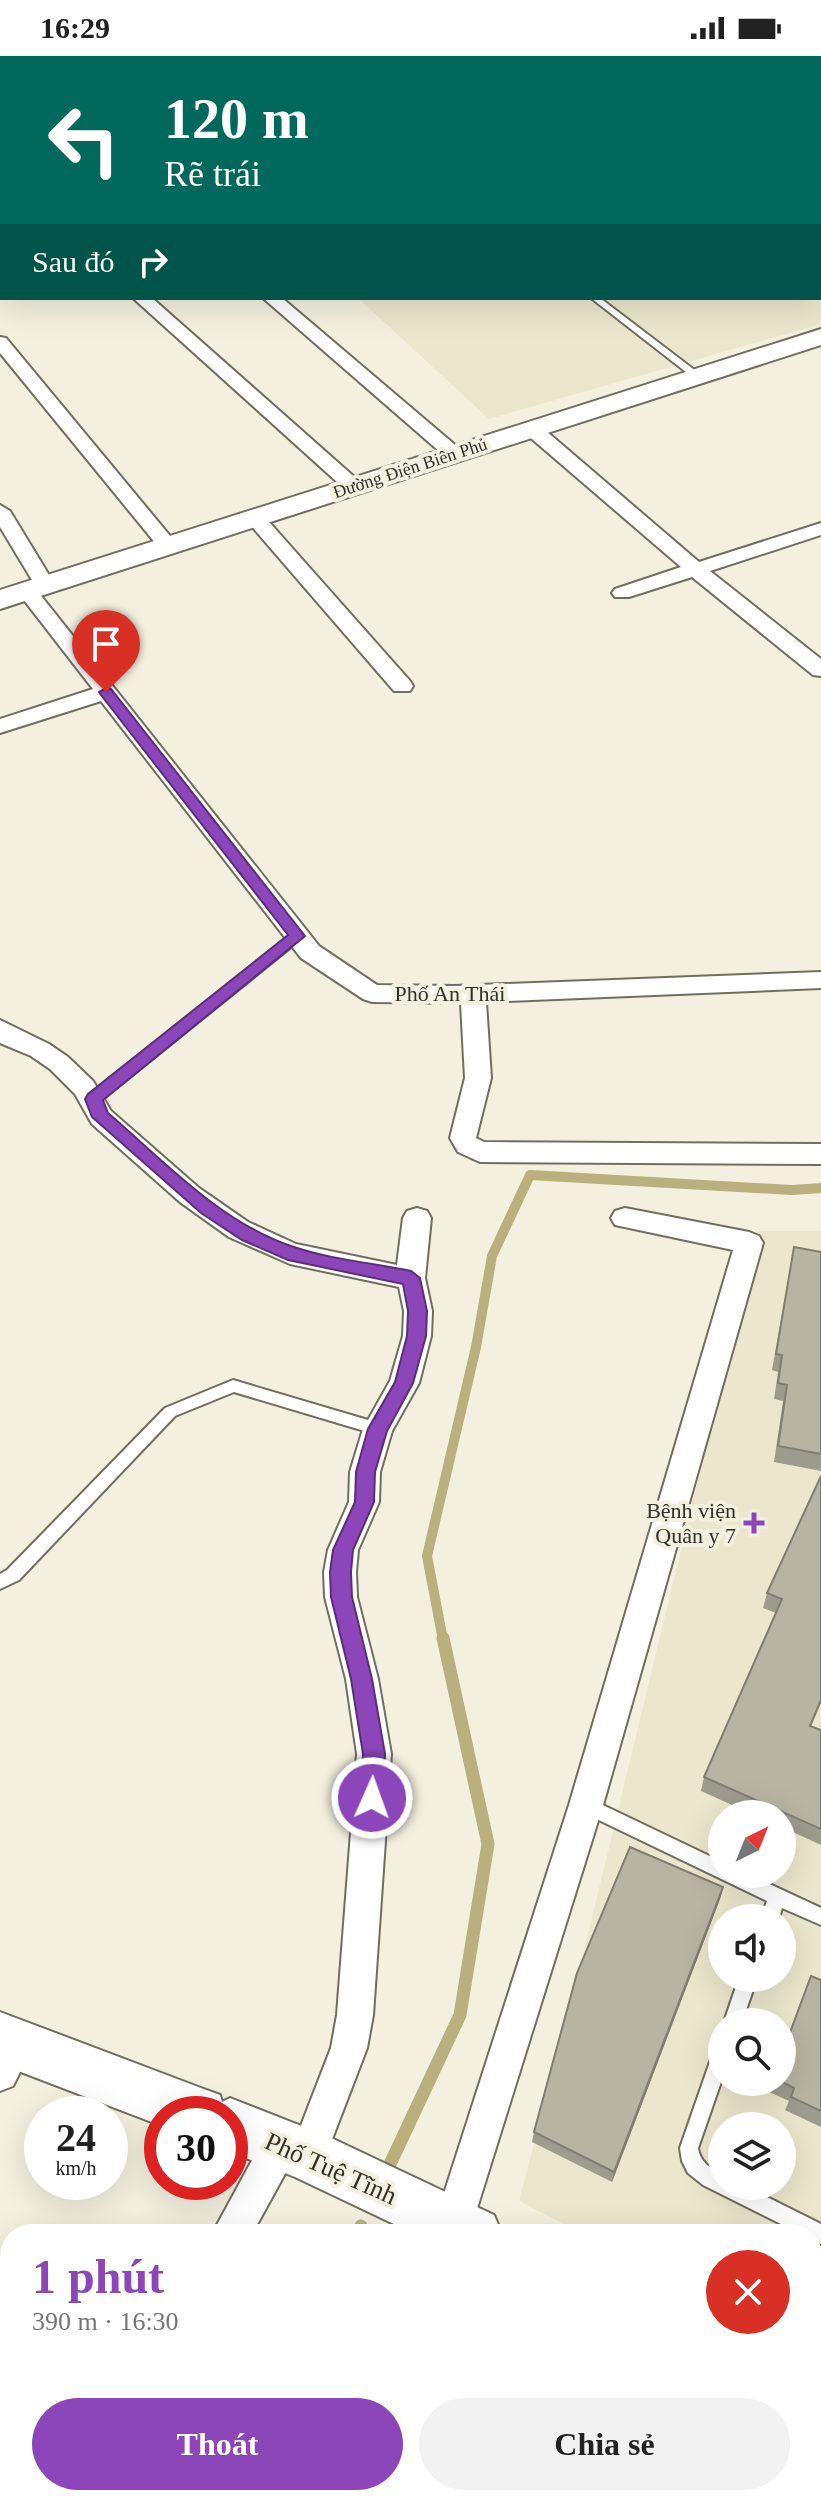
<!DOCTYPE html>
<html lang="vi">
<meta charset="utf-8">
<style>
body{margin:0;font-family:Georgia,serif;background:#f2f2f2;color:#222;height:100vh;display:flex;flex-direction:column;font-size:30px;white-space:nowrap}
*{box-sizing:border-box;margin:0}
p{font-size:26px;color:#767676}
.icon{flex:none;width:44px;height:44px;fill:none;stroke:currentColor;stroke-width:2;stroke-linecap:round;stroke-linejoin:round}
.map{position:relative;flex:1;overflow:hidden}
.sheet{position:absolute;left:0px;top:2168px;width:822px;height:282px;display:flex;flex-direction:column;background:#fff;border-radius:32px 32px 0 0;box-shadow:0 8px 32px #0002}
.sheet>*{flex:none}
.top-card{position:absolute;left:0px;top:0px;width:822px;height:244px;box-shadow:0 8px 32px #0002;background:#00695c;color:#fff;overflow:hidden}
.needle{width:52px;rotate:43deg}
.tools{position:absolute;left:708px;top:1744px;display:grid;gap:16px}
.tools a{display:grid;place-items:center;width:88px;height:88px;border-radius:50%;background:#fff;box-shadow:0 8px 32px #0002;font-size:40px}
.speed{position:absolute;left:24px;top:2040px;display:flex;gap:16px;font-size:40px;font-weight:700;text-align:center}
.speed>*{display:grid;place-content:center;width:104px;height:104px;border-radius:50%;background:#fff;box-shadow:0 8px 32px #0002;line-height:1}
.speed small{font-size:20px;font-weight:400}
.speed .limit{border:12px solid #d22;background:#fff;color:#111}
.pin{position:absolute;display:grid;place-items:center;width:68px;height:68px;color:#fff;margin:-82px -34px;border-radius:50% 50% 50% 0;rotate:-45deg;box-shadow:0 0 8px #0007}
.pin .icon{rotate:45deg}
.me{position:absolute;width:88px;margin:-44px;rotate:2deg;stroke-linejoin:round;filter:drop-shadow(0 0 6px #0008)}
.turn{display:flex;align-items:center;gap:28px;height:168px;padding:0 32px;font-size:36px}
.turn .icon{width:104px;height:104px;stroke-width:2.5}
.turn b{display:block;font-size:56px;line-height:68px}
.then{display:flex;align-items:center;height:76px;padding:0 32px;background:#0003;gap:16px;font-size:30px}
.round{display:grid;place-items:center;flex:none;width:84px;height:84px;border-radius:42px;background:#f2f2f2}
.overview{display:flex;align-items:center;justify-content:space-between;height:136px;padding:0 32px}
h1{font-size:48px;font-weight:700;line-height:60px;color:#8d46ba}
.button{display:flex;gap:16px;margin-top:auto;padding:16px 32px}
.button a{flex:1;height:92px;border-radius:48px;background:#8d46ba;color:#fff;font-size:32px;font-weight:700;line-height:92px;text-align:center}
.button a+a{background:#f2f2f2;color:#222}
.status{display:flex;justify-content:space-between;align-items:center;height:56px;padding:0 40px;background:#fff;direction:ltr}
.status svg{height:22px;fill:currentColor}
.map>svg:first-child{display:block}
</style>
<div class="status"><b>16:29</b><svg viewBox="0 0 49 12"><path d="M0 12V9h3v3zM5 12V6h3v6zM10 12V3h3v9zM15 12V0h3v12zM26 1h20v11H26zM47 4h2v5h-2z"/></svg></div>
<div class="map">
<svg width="821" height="2449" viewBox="0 0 821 2449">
<rect width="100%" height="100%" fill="#f3f0df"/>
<path fill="#ebe7ce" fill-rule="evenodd" d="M820,220L821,268L489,363L358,242H820Z
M758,1175H821V2303L812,2298V2178H583L519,2145L576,1928ZM722,1758H782V1818H722ZM722,1862H782V1922H722ZM722,1966H782V2026H722ZM722,2070H782V2130H722Z"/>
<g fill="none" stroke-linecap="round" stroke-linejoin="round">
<path stroke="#b9b07d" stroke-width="10" d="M443,1584L427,1500L476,1291L492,1200L530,1119L792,1134L821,1132"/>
<path stroke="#b9b07d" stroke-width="13" d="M391,2106L460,1959L488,1788L443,1582
M357,2178L361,2170
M217,2449L222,2440"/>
<defs>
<path id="lane" d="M591,242H600L701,319V323H695Z
M297,876L301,877L303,880L301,883L99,1046H89L87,1043L89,1040Z
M233,1324L378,1367L383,1369L385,1373L383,1377L378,1379L234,1336L175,1360L19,1524L0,1533V1518L7,1514L165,1352Z
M586,1741L722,1806V1818H748L821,1852V1869L782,1852L779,1862H761L767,1845L580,1755L578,1749L580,1743Z
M739,1922H757L742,1966H724Z
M722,1988V2023L698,2092C700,2106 710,2112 722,2119V2130H745L821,2168V2188L812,2184V2178H801L703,2129L688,2117L682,2105L680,2092L713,1997L716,1991Z"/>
<path id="street" d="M535,0H550L551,2H536Z
M0,55H2V65H0Z
M820,56H821V66H820Z
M820,88H821V98H820Z
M820,210H821V220H820Z
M133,242H152L360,426L363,430L360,434H346Z
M263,242H282L461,394L464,398L461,402H447Z
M0,281L6,282L175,486L178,490L175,494H161L0,297Z
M532,367L539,369L699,506L821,467V479L710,515L821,603V620L813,619L692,521L629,541H615L612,537L615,533L681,511L525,377L523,373Z
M0,449L10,455L55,529L52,533H38L35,529L0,471Z
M255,456L262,458L410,625L413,630L410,635H394L248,466L245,462L248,458Z
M27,529L34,531L319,890L377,929L454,930L821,916V932L486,946L491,1022L476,1082L484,1086L821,1088V1108L480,1106L458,1096L450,1082L465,1022L461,947L372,946L363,943L301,902L101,645L0,677V663L93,633L17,535Z
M0,964L49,988L68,1001L93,1025L111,1055L199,1132L248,1166L296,1188L397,1209L403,1162L407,1155L417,1152L427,1155L431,1162L425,1222L432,1255L431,1280L419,1327L392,1375L380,1416L379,1446L358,1494L356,1516L357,1541L378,1623L391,1698L373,1959L367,1992L321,2112L308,2118L295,2112L292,2105L252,2178H212L268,2075L281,2069L294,2075L297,2080L331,1992L337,1959L357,1698L346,1623L325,1541L324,1516L328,1494L349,1446L350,1416L363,1373L390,1325L403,1280L404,1255L399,1231L290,1208L229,1181L180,1146L92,1068L75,1038L50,1013L31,1000L0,987Z
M625,1152L749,1176L759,1180L763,1187L603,1749L469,2178H431L569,1749L733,1194L615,1169L611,1162L615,1155Z
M15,1972L28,1977L33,1990L13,2030L0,2035V1981Z
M0,2249L10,2253V2295L0,2291Z
M55,2440H98L94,2449H51Z
M289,2440H332L328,2449H285Z"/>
<path id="secondary" d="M821,273V289L0,553V534Z
M0,1956L201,2032L220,2039L222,2046L230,2042L327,2080L494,2159L502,2178H415L295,2121L230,2096V2058H162V2070L0,2008Z
M812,2328L821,2332V2391L812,2387Z"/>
</defs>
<use href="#lane" stroke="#706e5e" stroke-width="4"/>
<use href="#street" stroke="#706e5e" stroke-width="4"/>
<use href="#secondary" stroke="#706e5e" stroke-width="4"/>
<use href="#lane" fill="#fff" fill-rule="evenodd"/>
<use href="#street" fill="#fff" fill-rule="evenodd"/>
<use href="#secondary" fill="#fff" fill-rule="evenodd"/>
</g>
<path fill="#9d9b8c" d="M794,1191L821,1196V1415L774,1406L783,1345L774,1343L778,1316L772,1314Z
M821,1420V1647L811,1670L821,1674V1789L782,1771V1758H752L701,1735L704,1721L776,1557L763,1552L767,1537Z
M723,1831L720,1843L612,2126L532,2086L534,2076Z
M821,1924V2071L785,2054L789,2045L767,2035L771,2026H782Z"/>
<path fill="#807e72" d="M723,1831L720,1843L612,2126L614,2116Z"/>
<path fill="#b7b4a3" stroke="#807e72" stroke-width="2" d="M794,1191L821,1196V1398L778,1390L787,1329L778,1327L782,1299L776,1298Z
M821,1420V1644L810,1670L821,1674V1773L704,1721L782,1543L767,1537Z
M630,1791L723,1831L614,2116L534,2076L577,1917Z
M811,1920L821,1924V2055L791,2041L794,2032L782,2026V1998Z"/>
<path fill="#8d46ba" stroke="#5c2e79" stroke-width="2" d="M106,632L111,633L305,880L103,1044L108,1057C164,1105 220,1166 291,1190C328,1203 372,1207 411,1215L420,1222L427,1255L426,1280L413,1327L387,1375L375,1416L374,1446L353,1494L351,1516L352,1541L372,1623L385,1698L383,1742L380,1749L372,1752L364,1749L361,1742L363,1698L351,1623L331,1541L330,1516L333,1494L355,1446L356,1416L368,1373L395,1326L407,1280L408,1255L403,1228L288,1204L242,1184L201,1157L92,1061L85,1043L88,1038L288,879L101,639L99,636Z"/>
<path fill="#8d46ba" stroke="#f3f0df" stroke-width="3" d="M750 1455h8v8h8v8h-8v8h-8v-8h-8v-8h8z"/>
<g text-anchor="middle" stroke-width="8" stroke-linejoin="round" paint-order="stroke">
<g font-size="18" fill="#32312a" stroke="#f3f0df">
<text transform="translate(410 412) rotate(-18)" y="6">Đường Điện Biên Phủ</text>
</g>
<g font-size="22" fill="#32312a" stroke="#f3f0df">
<text x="450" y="945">Phố An Thái</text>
</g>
<g font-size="22" fill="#32312a" stroke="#f3f0df" text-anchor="end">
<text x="736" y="1462">Bệnh viện<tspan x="736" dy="25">Quân y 7</tspan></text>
</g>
<g font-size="26" fill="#32312a" stroke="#f3f0df">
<text transform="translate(331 2112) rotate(24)" y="9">Phố Tuệ Tĩnh</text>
</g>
</g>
</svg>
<div class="tools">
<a><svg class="needle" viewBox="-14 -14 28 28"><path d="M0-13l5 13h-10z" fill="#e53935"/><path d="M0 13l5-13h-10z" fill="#767676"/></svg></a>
<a><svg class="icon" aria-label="sound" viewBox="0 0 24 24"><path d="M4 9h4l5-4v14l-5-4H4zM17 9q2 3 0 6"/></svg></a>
<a><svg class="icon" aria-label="search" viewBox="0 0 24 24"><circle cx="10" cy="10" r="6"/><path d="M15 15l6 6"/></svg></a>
<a><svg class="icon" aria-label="layers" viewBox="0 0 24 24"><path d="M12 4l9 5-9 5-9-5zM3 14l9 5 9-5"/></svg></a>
</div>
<div class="speed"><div>24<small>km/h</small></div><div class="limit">30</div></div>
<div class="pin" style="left:106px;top:636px;background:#d93025"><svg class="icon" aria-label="arrive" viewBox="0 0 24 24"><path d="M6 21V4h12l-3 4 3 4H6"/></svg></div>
<svg class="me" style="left:372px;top:1742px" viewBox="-20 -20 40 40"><circle r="17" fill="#8d46ba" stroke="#fff" stroke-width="3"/><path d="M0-11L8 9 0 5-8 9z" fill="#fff"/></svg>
<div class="top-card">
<div class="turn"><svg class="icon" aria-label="left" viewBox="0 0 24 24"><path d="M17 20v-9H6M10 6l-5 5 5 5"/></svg><div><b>120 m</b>Rẽ trái</div></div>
<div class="then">Sau đó<svg class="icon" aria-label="right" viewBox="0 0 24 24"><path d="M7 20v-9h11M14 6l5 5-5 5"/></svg></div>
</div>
<section class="sheet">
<div class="overview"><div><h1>1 phút</h1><p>390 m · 16:30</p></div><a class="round" style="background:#d93025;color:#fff"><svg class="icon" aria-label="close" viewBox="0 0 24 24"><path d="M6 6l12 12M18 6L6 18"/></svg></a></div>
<div class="button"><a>Thoát</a><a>Chia sẻ</a></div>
</section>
</div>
